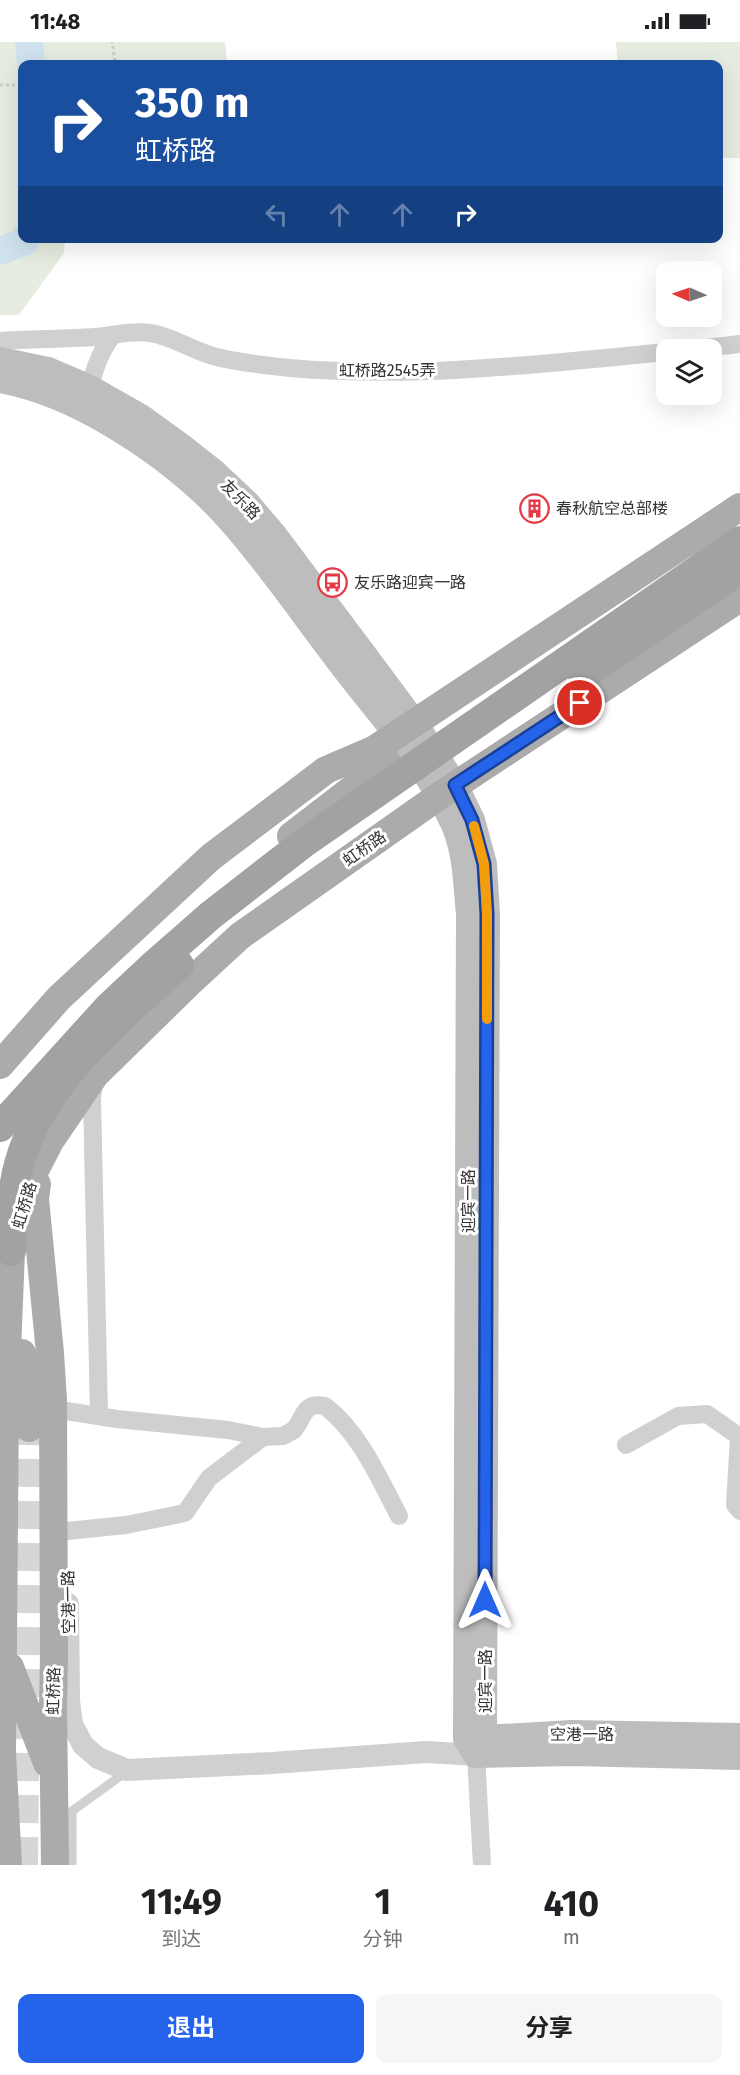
<!DOCTYPE html>
<html lang="zh">
<meta charset="utf-8">
<style>
body{margin:0;font-family:"Fira Sans","Noto Sans SC",sans-serif;background:#f6f6f6;color:#202124;height:100vh;display:flex;flex-direction:column;font-size:22px;white-space:nowrap}
*{box-sizing:border-box;margin:0}
p{font-size:20px;color:#757577}
.icon{flex:none;width:33px;height:33px;fill:none;stroke:currentColor;stroke-width:2;stroke-linecap:round;stroke-linejoin:round}
.map{position:relative;height:1823px;overflow:hidden}
.sheet{display:flex;flex-direction:column;background:#fff;flex:1}
.sheet>*{flex:none}
.top-card{position:absolute;left:18px;top:18px;width:705px;height:183px;border-radius:12px;box-shadow:0 6px 24px #0002;background:#1a4fa0;color:#fff;overflow:hidden}
.needle{width:39px;rotate:272deg}
.tools{position:absolute;left:656px;top:219px;display:grid;gap:12px}
.tools a{display:grid;place-items:center;width:66px;height:66px;border-radius:12px;background:#fff;box-shadow:0 6px 24px #0002;font-size:30px}
.pin{position:absolute;display:grid;place-items:center;width:51px;height:51px;color:#fff;margin:-26px;border:3px solid #fff;border-radius:50%;box-shadow:0 2px 6px #0007}
.me{position:absolute;width:66px;margin:-33px;rotate:0deg;stroke-linejoin:round;filter:drop-shadow(0 0 4px #0008)}
.turn{display:flex;align-items:center;gap:21px;height:126px;padding:0 18px;font-size:27px}
.turn .icon{width:78px;height:78px;stroke-width:2.5}
.turn b{display:block;font-size:42px;line-height:51px}
.lanes{display:flex;align-items:center;height:57px;padding:0 18px;background:#0003;justify-content:center;gap:30px;direction:ltr}
.lanes .off{opacity:.35}
.eta{display:flex;justify-content:space-evenly;align-items:center;height:102px;text-align:center}
.eta b{font-size:36px;font-weight:700;line-height:42px}
.cta{display:flex;gap:12px;margin-top:auto;padding:12px 18px}
.cta a{flex:1;height:69px;border-radius:12px;background:#2563eb;color:#fff;font-size:24px;font-weight:700;line-height:69px;text-align:center}
.cta a+a{background:#f6f6f6;color:#202124}
.status{display:flex;justify-content:space-between;align-items:center;height:42px;padding:0 30px;background:#fff;direction:ltr}
.status svg{height:16px;fill:currentColor}
.map>svg:first-child{display:block}
</style>
<div class="status"><b>11:48</b><svg viewBox="0 0 49 12"><path d="M0 12V9h3v3zM5 12V6h3v6zM10 12V3h3v9zM15 12V0h3v12zM26 1h20v11H26zM47 4h2v5h-2z"/></svg></div>
<div class="map">
<svg width="740" height="1823" viewBox="0 0 740 1823">
<rect width="100%" height="100%" fill="#fff"/>
<path fill="#e6ecdf" d="M0,0H225L227,22H22V196L65,197L64,211L19,273H0Z
M616,0H740V116H719L718,22H618Z"/>
<g fill="none" stroke-linecap="round" stroke-linejoin="round">
<path stroke="#cfe2ee" stroke-width="28" d="M29,0L31,22
M0,209L24,200L25,196"/>
<path stroke="#d6d6d6" stroke-width="28" stroke-dasharray="28 14" stroke-linecap="butt" d="M24,1823L29,1386"/>
<path stroke="#cdcdcd" stroke-width="3" stroke-dasharray="3 3" stroke-linecap="butt" d="M110,22L115,19L112,0
M0,43H22"/>
<path stroke="#d0d0d0" stroke-width="9" d="M72,1823V1769L126,1730"/>
<path stroke="#d0d0d0" stroke-width="18" d="M0,299C32,297 64,297 95,295C113,294 132,288 150,291C172,294 191,308 213,314C238,321 264,323 290,326C415,337 541,322 666,310
M688,308L740,302
M88,357C92,334 98,312 113,293
M94,1040L92,1056L99,1374
M66,1369L117,1377L228,1388L263,1395L283,1394L294,1388C305,1374 303,1360 325,1364C360,1391 379,1436 399,1474
M739,1395L735,1463L740,1469
M626,1403L678,1374L707,1372L740,1395
M67,1489L126,1483L185,1471L209,1436L263,1395
M476,1713L482,1823"/>
<path stroke="#d0d0d0" stroke-width="22" d="M68,1562L69,1659L72,1682L83,1703L98,1716L127,1728L272,1721L426,1710L476,1713"/>
<path stroke="#bdbdbd" stroke-width="26" d="M0,318L48,328L90,346L141,375L181,404L214,430L247,461L275,494L368,618L414,680L455,743L472,778L484,822L487,872L484,1695L476,1713
M0,338C39,345 75,361 109,381C153,407 195,439 229,477C272,525 308,580 348,631C385,679 430,728 454,783C466,811 466,843 469,872L466,1697L476,1713
M468,1697L572,1691L740,1694
M476,1713L573,1711L740,1715"/>
<path stroke="#ababab" stroke-width="28" d="M291,794L387,720
M0,1023L59,956L211,815L326,728L375,707L740,465
M37,1142L35,1157L50,1311L53,1358L54,1613L53,1664L55,1823
M22,1311L29,1386
M10,1625L47,1721
M8,1823L2,1711L5,1359L11,1209L20,1167L29,1140L50,1099L95,1033L189,941L240,894L439,754L740,556"/>
<path stroke="#a2a2a2" stroke-width="30" d="M702,525L740,499
M715,544L740,527
M11,1209C12,1181 11,1150 19,1122C42,1039 117,979 179,923"/>
<path stroke="#a2a2a2" stroke-width="30" d="M583,633L715,544
M0,1085L108,966L155,922L211,873L305,800L702,525"/>
</g>
<g fill="none" stroke-linecap="round" stroke-linejoin="round">
<defs>
<path id="route" d="M485,1558L487,872L484,822L472,778L455,743L580,661"/>
</defs>
<use href="#route" stroke="#184099" stroke-width="15"/>
<use href="#route" stroke="#2563eb" stroke-width="10"/>
<path stroke="#f59e0b" stroke-width="10" d="M474,784L484,822L487,872V977"/>
</g>
<defs>
<symbol id="building-ring" viewBox="-11 -11 22 22"><circle r="9.5" fill="#fff" stroke="#e63946" stroke-width="1.5"/><path d="M-4-6H4V6H1V3H-1V6H-4ZM-2.5-4.3h1.7v1.8h-1.7ZM.8-4.3h1.7v1.8H.8ZM-2.5-1h1.7V.8h-1.7ZM.8-1h1.7V.8H.8Z" fill="#e63946"/></symbol>
<symbol id="bus-ring" viewBox="-11 -11 22 22"><circle r="9.5" fill="#fff" stroke="#e63946" stroke-width="1.5"/><path d="M-5-6H5V4H4V6H2V4H-2V6H-4V4H-5ZM-3.5-4V0h7V-4ZM-3.5 1.2v1.5H-2V1.2ZM2 1.2v1.5H3.5V1.2Z" fill="#e63946"/></symbol>
</defs>
<g fill-rule="evenodd">
<use href="#building-ring" x="518" y="450" width="33" height="33"/>
<use href="#bus-ring" x="316" y="524" width="33" height="33"/>
</g>
<g text-anchor="middle" stroke-width="6" stroke-linejoin="round" paint-order="stroke">
<g font-size="16" fill="#333" stroke="#fff">
<text x="387" y="334">虹桥路2545弄</text>
<text transform="translate(241 457) rotate(46)" y="6">友乐路</text>
<text transform="translate(364 806) rotate(-35)" y="6">虹桥路</text>
<text transform="translate(468 1159) rotate(-90)" y="6">迎宾一路</text>
<text transform="translate(24 1163) rotate(-73)" y="6">虹桥路</text>
<text transform="translate(68 1560) rotate(-91)" y="6">空港一路</text>
<text transform="translate(485 1639) rotate(-90)" y="6">迎宾一路</text>
<text transform="translate(53 1649) rotate(-89)" y="6">虹桥路</text>
<text x="582" y="1698">空港一路</text>
</g>
<g font-size="16" fill="#333" stroke="#fff" text-anchor="start">
<text x="556" y="472">春秋航空总部楼</text>
<text x="354" y="546">友乐路迎宾一路</text>
</g>
</g>
</svg>
<div class="tools">
<a><svg class="needle" viewBox="-14 -14 28 28"><path d="M0-13l5 13h-10z" fill="#e53935"/><path d="M0 13l5-13h-10z" fill="#757577"/></svg></a>
<a><svg class="icon" aria-label="layers" viewBox="0 0 24 24"><path d="M12 4l9 5-9 5-9-5zM3 14l9 5 9-5"/></svg></a>
</div>
<div class="pin" style="left:580px;top:661px;background:#d93025"><svg class="icon" aria-label="arrive" viewBox="0 0 24 24"><path d="M6 21V4h12l-3 4 3 4H6"/></svg></div>
<svg class="me" style="left:485px;top:1558px" viewBox="-20 -20 40 40"><path d="M0-17L14 15 0 8-14 15z" fill="#2563eb" stroke="#fff" stroke-width="4"/></svg>
<div class="top-card">
<div class="turn"><svg class="icon" aria-label="right" viewBox="0 0 24 24"><path d="M7 20v-9h11M14 6l5 5-5 5"/></svg><div><b>350 m</b>虹桥路</div></div>
<div class="lanes"><svg class="icon off" aria-label="left" viewBox="0 0 24 24"><path d="M17 20v-9H6M10 6l-5 5 5 5"/></svg><svg class="icon off" aria-label="ahead" viewBox="0 0 24 24"><path d="M12 20V5M6 11l6-6 6 6"/></svg><svg class="icon off" aria-label="ahead" viewBox="0 0 24 24"><path d="M12 20V5M6 11l6-6 6 6"/></svg><svg class="icon" aria-label="right" viewBox="0 0 24 24"><path d="M7 20v-9h11M14 6l5 5-5 5"/></svg></div>
</div>
</div>
<section class="sheet">
<div class="eta">
<div><b>11:49</b><p>到达</p></div>
<div><b>1</b><p>分钟</p></div>
<div><b>410</b><p>m</p></div>
</div>
<div class="cta"><a>退出</a><a>分享</a></div>
</section>
